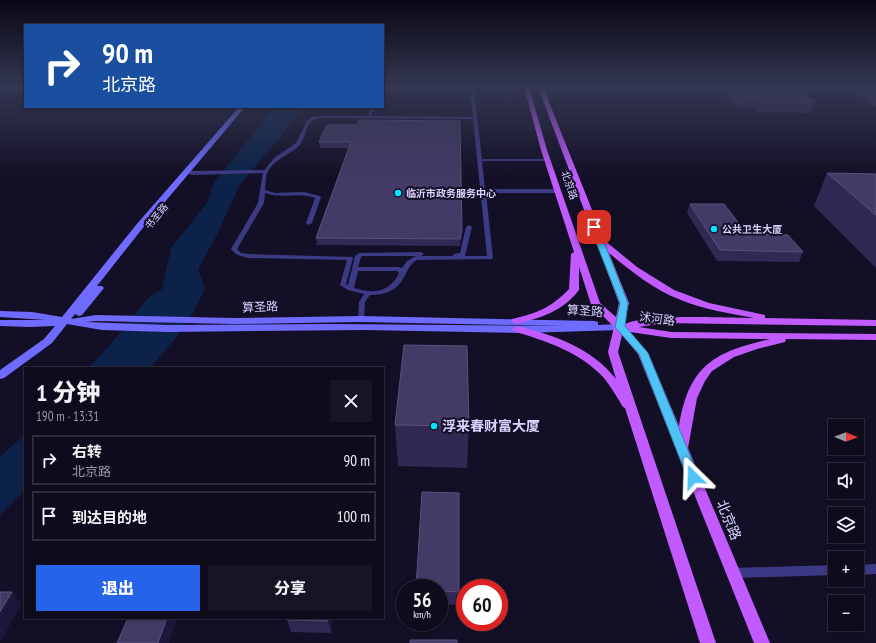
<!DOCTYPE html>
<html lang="zh">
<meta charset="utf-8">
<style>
body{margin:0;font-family:"PT Sans Narrow","Noto Sans SC",sans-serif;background:#171425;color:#f1f3f6;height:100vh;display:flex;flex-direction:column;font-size:15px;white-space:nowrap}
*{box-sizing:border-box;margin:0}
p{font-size:13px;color:#9b9ba3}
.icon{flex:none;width:22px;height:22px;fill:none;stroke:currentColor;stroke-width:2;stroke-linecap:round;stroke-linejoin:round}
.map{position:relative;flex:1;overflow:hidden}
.side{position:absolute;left:24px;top:367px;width:360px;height:252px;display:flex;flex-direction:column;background:#0e0b1c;border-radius:0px;box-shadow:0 2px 6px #0003,0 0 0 1px #2e2b3b}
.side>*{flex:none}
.guide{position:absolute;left:24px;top:24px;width:360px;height:84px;border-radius:0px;box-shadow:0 2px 6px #0003,0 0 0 1px #2e2b3b;background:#1a4fa0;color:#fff;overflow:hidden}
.needle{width:26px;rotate:91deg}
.buttons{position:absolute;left:828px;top:419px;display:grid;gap:8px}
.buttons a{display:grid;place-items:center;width:36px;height:36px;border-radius:0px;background:#0e0b1c;box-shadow:0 2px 6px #0003,0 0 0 1px #2e2b3b;font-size:20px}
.speed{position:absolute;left:396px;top:579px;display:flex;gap:8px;font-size:20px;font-weight:700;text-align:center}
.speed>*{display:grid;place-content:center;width:52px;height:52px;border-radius:50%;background:#0e0b1c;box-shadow:0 2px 6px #0003,0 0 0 1px #2e2b3b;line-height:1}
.speed small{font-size:10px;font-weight:400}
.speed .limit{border:6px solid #d22;background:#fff;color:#111}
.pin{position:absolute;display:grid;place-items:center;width:34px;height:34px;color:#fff;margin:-17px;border-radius:8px;box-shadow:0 2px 6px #0006}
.me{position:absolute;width:44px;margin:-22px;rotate:338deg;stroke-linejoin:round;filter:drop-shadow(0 0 3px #0008)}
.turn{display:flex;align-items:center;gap:14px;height:84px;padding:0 12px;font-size:18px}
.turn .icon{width:52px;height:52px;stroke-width:2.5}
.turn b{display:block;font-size:28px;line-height:34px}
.round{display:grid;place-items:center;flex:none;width:42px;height:42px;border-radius:0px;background:#171425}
.head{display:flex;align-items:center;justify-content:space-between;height:68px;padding:0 12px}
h1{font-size:24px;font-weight:800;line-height:30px}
.button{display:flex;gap:8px;margin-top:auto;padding:8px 12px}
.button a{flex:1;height:46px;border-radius:0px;background:#2563eb;color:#fff;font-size:16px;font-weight:800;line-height:46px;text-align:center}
.button a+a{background:#171425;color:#f1f3f6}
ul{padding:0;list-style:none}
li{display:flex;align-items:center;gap:12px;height:50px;margin:0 8px 6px;padding:0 4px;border:2px solid #2e2b3b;border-radius:0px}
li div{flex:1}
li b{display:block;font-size:15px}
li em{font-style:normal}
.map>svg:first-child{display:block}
</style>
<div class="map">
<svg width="876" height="643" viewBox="0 0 876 643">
<rect width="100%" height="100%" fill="#130f26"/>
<path fill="#0c2248" d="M274,107H302L303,109L239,186L217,235L198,269L205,288C193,319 172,343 150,368H88L109,346L149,297L162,289L171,248L207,203L214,183Z
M25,434V490L0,515V457Z"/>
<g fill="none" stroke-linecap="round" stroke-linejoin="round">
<path fill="#3d3a85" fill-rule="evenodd" d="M440,89L472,90L474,91L482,159H547L549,160L547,161H482L485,189H558L561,191L558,193H486L493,258L492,259L417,260C410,264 408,270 404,277C397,291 384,295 370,295L365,302L364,319L361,321L358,319L359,302L364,294L348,290L340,285L347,260L248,258C240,256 237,256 231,249L258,203L263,172L274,158L296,143L307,121L312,117L320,116H368L371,107H375L371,116L473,117L470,92L439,91ZM320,118L473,119L487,256H465L472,227L469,225L466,227L460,253L453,254V256H416L407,261L402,268L399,267H358L361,257L362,256H421L424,254L421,252L359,253L355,256L348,285L346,284L353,258L352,257L248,254L241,253L237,249L264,203L265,193C281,199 299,192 315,198L306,223L309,225L312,223L321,197L320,196L304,192L275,193L265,190C266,184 265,176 268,171C275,159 289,155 299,146C308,136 303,121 320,118ZM358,271H397L399,273C390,293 372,294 354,288Z
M876,564V574L857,575V565Z
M835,565V575L733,578L729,577L728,573L729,569L733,568Z"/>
<path fill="#3d3a85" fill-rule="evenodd" d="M265,170L268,172L267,173L191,175L188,173L191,171Z"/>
<path fill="#6f6bff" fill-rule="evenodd" d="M387,87H397L383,91V89Z
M239,107H245L142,229L97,286H102L104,288L82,315L79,316L75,314L71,319L96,315L233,318L361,316L594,321L598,322V325L620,324L625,327L620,330L524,333L364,330L167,332L102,330L67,324L52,343L4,378L0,379V370L44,339L55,326L29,327L0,326V320H46L0,317V311L32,312L62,317L136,225ZM96,321L233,324L361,322L568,326L331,324L167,325L86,322Z"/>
<path fill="#c25bff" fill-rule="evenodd" d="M524,87H529L547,150L600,303L616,317L619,303L538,87H543L604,240L637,267L674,290L709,303L765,315V318L876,320V326L664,323L639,327L671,332L876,334V340L786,339L785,342L757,349L734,357L712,371L705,381L697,398L688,448L770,643H754L638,354L622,335L618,352L716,643H700L625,408L623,407C617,397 611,387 604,378C580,352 546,341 513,331L512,329L517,326C554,335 592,348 616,379L608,352L614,327L591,304L579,267V290C563,311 541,318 516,324L511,321L512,319C537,313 551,308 569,289L571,254L574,252L541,150ZM609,253C631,271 654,290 681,300C705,310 729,313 754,318C730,318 640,313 624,325L629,303ZM630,332L671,338L770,339C713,352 689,366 679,426L648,353Z"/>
</g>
<path fill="#312854" d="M725,87H765L771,91L815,102L811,113L759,112L752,107H739L724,93Z
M858,87H876V107L855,95Z
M357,125L462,237L460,246L317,245L316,238L349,148H320L319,142Z
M827,173L876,174V267H875L814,206Z
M690,204L747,234L803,252L799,262L717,261L687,213Z
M395,425L469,426L467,468L398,466Z
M439,588L459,592L458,605L439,604Z
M288,618H333L331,633L291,632L287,620Z"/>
<path fill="#1d163a" d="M462,230V237L460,246V239Z
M12,592L22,604L0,642V612Z
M167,618H176L177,620L169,643H158Z
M329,618H333L331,633L328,621Z"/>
<path fill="#433a66" stroke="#5a527e" d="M731,87H765L771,91H799L815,102H762L755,97H742Z
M858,87H876V97Z
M359,120L460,121L462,230L460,239L316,238L351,142H319L327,125H357Z
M827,173L876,174V215Z
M690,204H724L747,234L788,235L803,252L720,250Z
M404,345L467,346L469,426L395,425Z
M422,492L459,493V592L439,591V588H416Z
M0,592H12L0,612Z
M128,618H167L158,643H117Z
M288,618H329L328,621L287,620Z
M410,640H457V643H410Z"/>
<linearGradient id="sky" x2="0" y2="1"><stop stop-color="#0a0815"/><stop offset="0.49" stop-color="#333752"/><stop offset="1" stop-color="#333752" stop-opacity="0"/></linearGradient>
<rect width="876" height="177" fill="url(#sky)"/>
<path fill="#4fc3f7" stroke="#337fa1" d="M591,225L598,227L628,303L625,326L648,353L699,477L697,480L693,481L689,480L687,477L639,354L615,327L620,303L590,227Z"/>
<g fill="#00e5ff" stroke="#130f26" stroke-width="1.5">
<circle cx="398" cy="193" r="4"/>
<circle cx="714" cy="229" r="4"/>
<circle cx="434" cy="426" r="4"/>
</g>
<g text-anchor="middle" stroke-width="4" stroke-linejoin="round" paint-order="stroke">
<g font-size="10" fill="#d9d4ff" stroke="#130f26">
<text transform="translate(570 185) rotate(71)" y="4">北京路</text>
<text transform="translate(156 216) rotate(-51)" y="4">书圣路</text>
</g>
<g font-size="10" font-weight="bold" fill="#d9d4ff" stroke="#130f26" text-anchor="start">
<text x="406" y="197">临沂市政务服务中心</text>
<text x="722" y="233">公共卫生大厦</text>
</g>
<g font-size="12" fill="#d9d4ff" stroke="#130f26">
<text transform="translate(260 307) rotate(-2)" y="4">算圣路</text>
<text transform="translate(585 311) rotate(4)" y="4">算圣路</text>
<text transform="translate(657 319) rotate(7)" y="4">沭河路</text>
</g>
<g font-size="14" font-weight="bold" fill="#d9d4ff" stroke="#130f26" text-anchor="start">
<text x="442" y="431">浮来春财富大厦</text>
</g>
<g font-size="14" fill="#d9d4ff" stroke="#130f26">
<text transform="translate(729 520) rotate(68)" y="5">北京路</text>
</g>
</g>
</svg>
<div class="buttons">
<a><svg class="needle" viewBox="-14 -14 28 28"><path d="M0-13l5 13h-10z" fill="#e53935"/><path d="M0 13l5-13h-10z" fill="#9b9ba3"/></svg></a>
<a><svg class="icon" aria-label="sound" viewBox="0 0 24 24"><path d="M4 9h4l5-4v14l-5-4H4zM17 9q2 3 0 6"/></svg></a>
<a><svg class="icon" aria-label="layers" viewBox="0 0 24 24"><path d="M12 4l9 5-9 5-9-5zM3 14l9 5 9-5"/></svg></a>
<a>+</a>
<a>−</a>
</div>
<div class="speed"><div>56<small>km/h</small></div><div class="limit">60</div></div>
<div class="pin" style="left:594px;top:227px;background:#d93025"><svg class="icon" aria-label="arrive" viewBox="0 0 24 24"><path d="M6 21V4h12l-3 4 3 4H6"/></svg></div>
<svg class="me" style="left:693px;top:477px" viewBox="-20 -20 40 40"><path d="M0-17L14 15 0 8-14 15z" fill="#4fc3f7" stroke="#fff" stroke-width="4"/></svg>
<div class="guide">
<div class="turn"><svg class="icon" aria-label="right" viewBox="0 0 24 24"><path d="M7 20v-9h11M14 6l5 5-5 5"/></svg><div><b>90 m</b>北京路</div></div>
</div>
<section class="side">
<div class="head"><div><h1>1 分钟</h1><p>190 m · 13:31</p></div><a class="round"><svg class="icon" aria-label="close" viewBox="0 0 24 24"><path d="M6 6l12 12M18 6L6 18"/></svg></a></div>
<ul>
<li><svg class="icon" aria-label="right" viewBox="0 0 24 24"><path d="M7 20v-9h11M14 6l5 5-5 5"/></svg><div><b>右转</b><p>北京路</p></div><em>90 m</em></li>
<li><svg class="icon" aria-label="arrive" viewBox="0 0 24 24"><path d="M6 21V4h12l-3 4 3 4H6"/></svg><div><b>到达目的地</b></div><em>100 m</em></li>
</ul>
<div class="button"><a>退出</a><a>分享</a></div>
</section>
</div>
